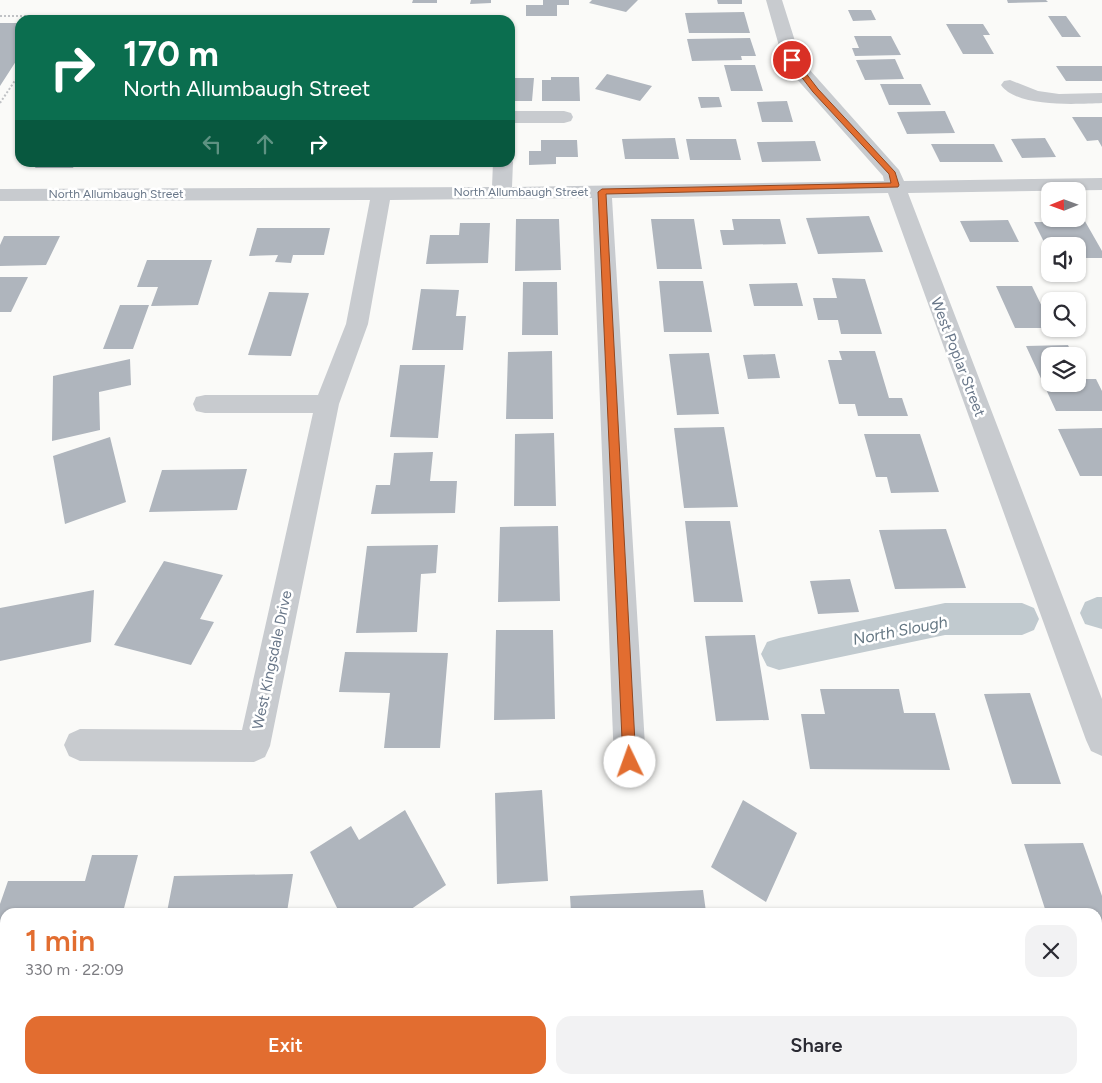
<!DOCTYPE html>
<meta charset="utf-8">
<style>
body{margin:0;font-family:Figtree,sans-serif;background:#f2f2f3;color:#2b2b33;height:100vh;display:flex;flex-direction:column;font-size:19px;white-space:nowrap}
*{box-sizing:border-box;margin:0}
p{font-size:16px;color:#7c7c81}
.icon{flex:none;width:28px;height:28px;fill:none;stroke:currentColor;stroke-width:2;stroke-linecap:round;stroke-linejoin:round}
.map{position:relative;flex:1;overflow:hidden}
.side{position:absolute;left:0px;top:908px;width:1102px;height:176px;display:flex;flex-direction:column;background:#fff;border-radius:15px 15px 0 0;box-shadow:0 1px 4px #0004}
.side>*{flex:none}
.banner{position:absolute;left:15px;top:15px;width:500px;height:152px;border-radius:15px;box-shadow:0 1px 4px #0004;background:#0b6e4f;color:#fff;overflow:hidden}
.needle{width:32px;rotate:269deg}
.buttons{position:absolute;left:1041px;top:182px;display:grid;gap:10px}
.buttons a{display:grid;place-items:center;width:45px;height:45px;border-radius:10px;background:#fff;box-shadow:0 1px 4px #0004;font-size:25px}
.pin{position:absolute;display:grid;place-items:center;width:42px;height:42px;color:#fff;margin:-21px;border:2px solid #fff;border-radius:50%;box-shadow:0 1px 5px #0007}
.me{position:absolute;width:55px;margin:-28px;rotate:357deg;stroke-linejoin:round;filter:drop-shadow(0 0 4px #0008)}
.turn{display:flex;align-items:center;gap:18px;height:105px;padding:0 25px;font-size:22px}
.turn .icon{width:65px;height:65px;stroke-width:2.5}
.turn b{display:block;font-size:35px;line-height:42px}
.lanes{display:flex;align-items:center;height:48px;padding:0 25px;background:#0003;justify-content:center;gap:25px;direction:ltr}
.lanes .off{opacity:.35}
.round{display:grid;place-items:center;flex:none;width:52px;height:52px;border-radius:15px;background:#f2f2f3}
.overview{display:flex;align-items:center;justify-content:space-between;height:85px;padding:0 25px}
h1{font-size:30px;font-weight:600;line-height:38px;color:#e26d30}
.button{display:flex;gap:10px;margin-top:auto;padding:10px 25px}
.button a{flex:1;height:58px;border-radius:15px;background:#e26d30;color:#fff;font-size:20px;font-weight:600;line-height:58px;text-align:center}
.button a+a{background:#f2f2f3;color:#2b2b33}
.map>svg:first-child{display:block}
</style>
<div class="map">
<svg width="1102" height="1083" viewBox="0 0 1102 1083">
<rect width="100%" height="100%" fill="#fafaf8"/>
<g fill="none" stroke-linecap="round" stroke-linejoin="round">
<path fill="#c1cacf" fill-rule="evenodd" d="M1097,597H1102V629L1085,624L1080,613L1085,602Z
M945,603H1022L1034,608L1039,619L1034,630L1022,635H945L779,670L767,666L761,654L767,642L779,638Z
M739,1079H785L784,1083H738Z"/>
</g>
<path fill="#afb5bd" d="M413,0H437V3H412Z
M471,0H491V3L470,4Z
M543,0H569V5H557V16H526V5H543Z
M592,0H638L626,12L589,3Z
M717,0H742V4H718Z
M1007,0H1046L1048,2L1008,3Z
M848,10H871L876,20L853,21Z
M744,12L750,33H689L685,13Z
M1048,16H1066L1081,37H1062Z
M0,23H20V55L0,86Z
M946,24H983L990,35H983L994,54H963Z
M854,36H891L901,55L855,56L852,48H859Z
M750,38L756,56H741L742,60L692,61L687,39Z
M895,59L904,79L865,80L856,60Z
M724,65H755L763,91H731Z
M1056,66H1102V81H1066Z
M607,74L652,86L640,101L595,89Z
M551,77H579L580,101H542V80H551Z
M510,78H534L532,101H510Z
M880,84H921L931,105H889Z
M698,97H719L722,107L701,108Z
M787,101L793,122H762L757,102Z
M945,111L955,133L907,134L897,112Z
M1072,117H1102V147L1098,140L1087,141Z
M675,138L679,159H625L622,139Z
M1045,138L1056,157L1022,158L1011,139Z
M686,139H736L741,160H690Z
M541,140H577L578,157H556V164L529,165V151H541Z
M815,141L821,161L762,162L757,142Z
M931,144H994L1003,162H940Z
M38,162H76L73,168H35Z
M869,216L883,252L818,254L806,218Z
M1078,216H1082L1102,251V258H1078V246H1050V250H1048L1034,222H1055L1053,219H1078Z
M516,219H559L561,270L515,271Z
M651,219H694L702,269H657Z
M732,219H780L786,244L723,245L720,230H734Z
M1008,220L1019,242H970L960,221Z
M460,223H490L488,263L426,264L430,235H459Z
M257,228H330L324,255H293L291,263L275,262L278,255L249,256Z
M4,236H60L46,265L0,266V245Z
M147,260H212L198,305L151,306L158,287H137Z
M0,277H28L11,312H0Z
M832,278L865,279L882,334H841L838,320H818L813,298H837Z
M659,281H703L712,332H664Z
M523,282H557L558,335H522Z
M797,283L803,306H754L749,284Z
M996,286H1032L1050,323V328H1015Z
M421,289L459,290L456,316H466L463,350H412Z
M269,292L309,293L291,356L248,355Z
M120,305H149L133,349H103Z
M1068,345L1073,356H1050V384H1078V365L1085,379H1096L1102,391V411H1056L1026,346Z
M552,351L553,419H506L508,352Z
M839,351H875L889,398H902L908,416H858L855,404H839L828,360H842Z
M709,353L719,414L677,415L669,354Z
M775,354L780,378L748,379L743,355Z
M130,359L131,385L99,392L100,430L52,441L53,376Z
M400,365H445L438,438L390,437Z
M724,427L738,507L684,508L674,428Z
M1102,428V476H1080L1058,429Z
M554,433L556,506H514L515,434Z
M864,434H920L939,492L891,493L887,477H876Z
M110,437L126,502L65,524L53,456Z
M433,452L430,481H457L455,513L371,514L376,485H390L394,453Z
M247,469L237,510L149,512L162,470Z
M685,521H730L743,602H694Z
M558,526L560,601L498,602L500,527Z
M946,529L966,588L895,589L879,530Z
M438,545L436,573L421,574L417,632L356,633L367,546Z
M164,561L223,575L200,619L214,622L191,665L114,645Z
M850,579L859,612L818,614L810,581Z
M94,590L91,642L0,661V608Z
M496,630H553L555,719L494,720Z
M755,635L769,720L716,721L705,636Z
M345,652L448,653L440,748H384L390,693L339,692Z
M820,689H899L904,713H935L950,770L810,769L801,714H825Z
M1030,693L1061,784H1012L984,694Z
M542,790L548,881L497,884L495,793Z
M743,800L797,833L766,902L711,867Z
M405,810L446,885L407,912H339L310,852L351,826L359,840Z
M1083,843L1102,896V955H1098V912H1046L1024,844Z
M92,855H138L123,912H5V945H0V904L8,881H85Z
M293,874L287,912H167L174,876Z
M703,890L706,912H571L570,896Z
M468,1079H519V1083H468Z"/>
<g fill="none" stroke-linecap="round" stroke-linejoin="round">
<path stroke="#c0c2c5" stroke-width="2" stroke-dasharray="2 2" stroke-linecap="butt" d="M0,16H58L55,20
M0,103L20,73"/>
<path fill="#c8cbcf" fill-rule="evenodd" d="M766,0H782L801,60L899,170L904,181L1102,178V190L908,193L1102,699V756L1091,751L1086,740L888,193L612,198L646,762L641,773L630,778L619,773L614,762L592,198L390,200L368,324L339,404L270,746L265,757L254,762L80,761L69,756L64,745L69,734L80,729L242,730L313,413H205L196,411L193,404L196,397L205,395H318L346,324L370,200L0,201V189L492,187L493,162H510V158L513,162L512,187L884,181L883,176L795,77L783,60Z
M1010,80L1038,91L1059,94L1102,93V103C1077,104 1017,108 1001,85L1004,81Z
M510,111H564L571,113L573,117L571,121L564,123H510Z"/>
</g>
<path fill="#e26d30" stroke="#93471f" d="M790,59H795L818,89L895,172L899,185L898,187L606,194L636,762L634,767L630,769L625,767L623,762L598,192L602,189L891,183L889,174L813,92L790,62Z"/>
<g text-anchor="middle" stroke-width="5" stroke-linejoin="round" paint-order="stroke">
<g font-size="12" fill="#697789" stroke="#fff">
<text x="521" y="196">North Allumbaugh Street</text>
<text x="116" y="198">North Allumbaugh Street</text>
</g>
<g font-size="15" fill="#697789" stroke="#fff">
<text transform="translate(958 357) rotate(69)" y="5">West Poplar Street</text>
<text transform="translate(272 660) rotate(-78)" y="5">West Kingsdale Drive</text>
</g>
<g font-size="16" font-style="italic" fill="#657783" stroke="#fff">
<text transform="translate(900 630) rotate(-11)" y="6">North Slough</text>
</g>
</g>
</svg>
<div class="buttons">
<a><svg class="needle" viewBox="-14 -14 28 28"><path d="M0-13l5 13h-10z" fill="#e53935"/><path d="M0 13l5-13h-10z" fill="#7c7c81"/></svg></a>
<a><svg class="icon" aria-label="sound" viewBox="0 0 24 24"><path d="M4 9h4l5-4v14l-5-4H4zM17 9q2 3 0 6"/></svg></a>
<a><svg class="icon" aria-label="search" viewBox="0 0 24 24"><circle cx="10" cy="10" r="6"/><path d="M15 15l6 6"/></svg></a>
<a><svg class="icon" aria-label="layers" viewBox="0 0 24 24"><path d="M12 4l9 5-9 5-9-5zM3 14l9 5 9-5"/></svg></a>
</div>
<div class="pin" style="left:792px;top:60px;background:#d93025"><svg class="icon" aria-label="arrive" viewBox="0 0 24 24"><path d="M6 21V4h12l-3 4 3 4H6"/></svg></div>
<svg class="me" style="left:630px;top:762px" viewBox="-20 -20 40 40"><circle r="19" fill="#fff"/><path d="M0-13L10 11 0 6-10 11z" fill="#e26d30"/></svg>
<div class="banner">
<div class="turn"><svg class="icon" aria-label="right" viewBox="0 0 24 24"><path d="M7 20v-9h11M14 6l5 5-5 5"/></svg><div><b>170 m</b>North Allumbaugh Street</div></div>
<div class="lanes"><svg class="icon off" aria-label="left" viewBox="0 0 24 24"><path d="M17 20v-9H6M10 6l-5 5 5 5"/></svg><svg class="icon off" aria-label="ahead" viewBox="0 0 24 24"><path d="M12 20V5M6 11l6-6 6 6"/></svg><svg class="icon" aria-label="right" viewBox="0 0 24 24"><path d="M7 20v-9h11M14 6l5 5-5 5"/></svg></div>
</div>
<section class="side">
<div class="overview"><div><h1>1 min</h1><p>330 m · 22:09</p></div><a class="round"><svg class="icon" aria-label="close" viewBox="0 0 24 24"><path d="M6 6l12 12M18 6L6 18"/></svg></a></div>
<div class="button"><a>Exit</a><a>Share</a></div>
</section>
</div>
